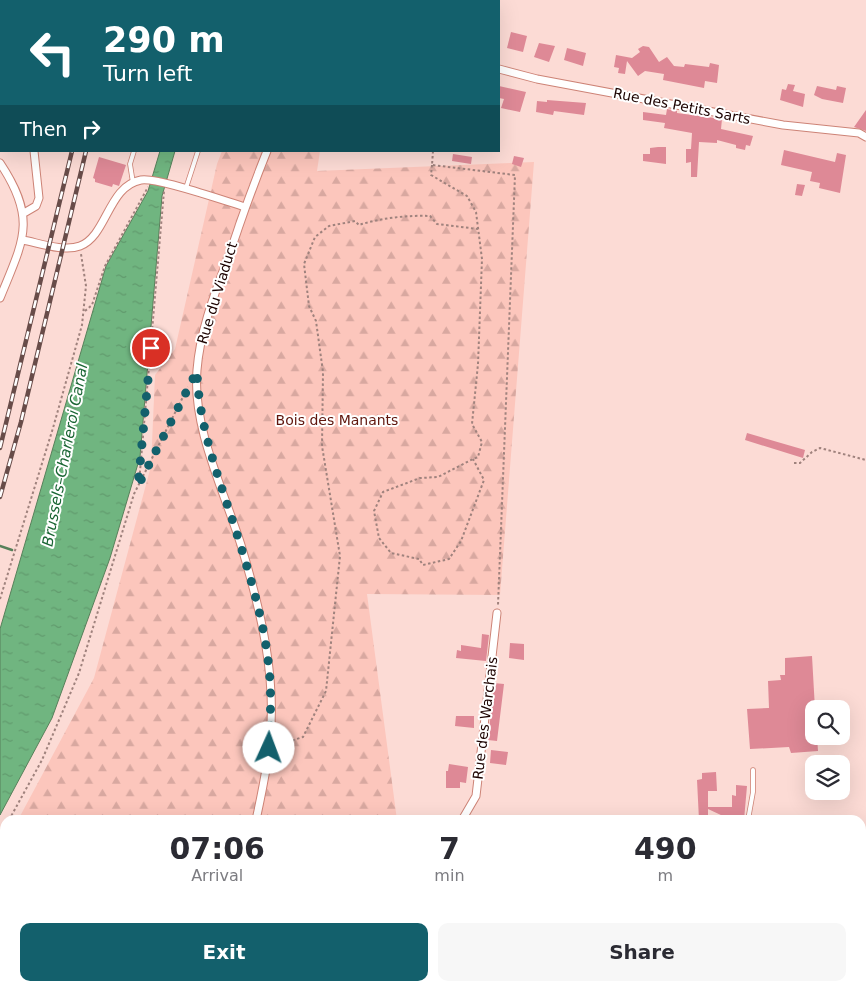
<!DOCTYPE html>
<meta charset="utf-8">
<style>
body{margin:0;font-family:"DejaVu Sans",sans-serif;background:#f7f7f7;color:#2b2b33;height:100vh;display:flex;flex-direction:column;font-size:19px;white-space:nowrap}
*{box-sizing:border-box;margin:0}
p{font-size:16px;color:#7c7c81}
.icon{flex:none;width:28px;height:28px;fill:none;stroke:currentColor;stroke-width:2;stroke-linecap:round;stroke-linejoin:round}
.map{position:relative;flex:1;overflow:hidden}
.sheet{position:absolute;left:0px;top:815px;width:866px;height:176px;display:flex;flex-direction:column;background:#fff;border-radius:15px 15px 0 0;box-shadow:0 5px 20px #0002}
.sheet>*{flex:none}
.banner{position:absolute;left:0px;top:0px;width:500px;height:152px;box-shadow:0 5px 20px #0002;background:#13606c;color:#fff;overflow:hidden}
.tools{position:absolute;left:805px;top:700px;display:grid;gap:10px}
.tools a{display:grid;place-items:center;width:45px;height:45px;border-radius:10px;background:#fff;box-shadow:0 5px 20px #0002;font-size:25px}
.pin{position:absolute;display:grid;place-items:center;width:42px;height:42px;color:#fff;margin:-21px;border:2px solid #fff;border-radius:50%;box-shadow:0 1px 5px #0007}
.me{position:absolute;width:55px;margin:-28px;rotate:2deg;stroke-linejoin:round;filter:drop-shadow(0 0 4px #0008)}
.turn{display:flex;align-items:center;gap:18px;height:105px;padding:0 20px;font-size:22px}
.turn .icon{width:65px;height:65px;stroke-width:2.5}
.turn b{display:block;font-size:35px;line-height:42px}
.then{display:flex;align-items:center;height:48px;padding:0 20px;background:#0003;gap:10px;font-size:19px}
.eta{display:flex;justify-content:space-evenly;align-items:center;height:85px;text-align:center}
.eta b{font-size:30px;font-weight:700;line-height:35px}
.primary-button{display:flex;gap:10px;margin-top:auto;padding:10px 20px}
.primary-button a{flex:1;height:58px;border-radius:10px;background:#13606c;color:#fff;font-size:20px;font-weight:700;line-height:58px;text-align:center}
.primary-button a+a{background:#f7f7f7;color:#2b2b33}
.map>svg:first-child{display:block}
</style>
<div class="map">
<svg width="866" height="991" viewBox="0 0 866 991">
<defs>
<pattern id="forest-firs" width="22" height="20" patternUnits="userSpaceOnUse" patternTransform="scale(1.25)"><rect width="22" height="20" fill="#fcc6bc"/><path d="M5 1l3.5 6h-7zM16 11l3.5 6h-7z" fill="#d8a8a0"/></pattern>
<pattern id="water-ripples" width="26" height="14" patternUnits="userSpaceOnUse" patternTransform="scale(1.25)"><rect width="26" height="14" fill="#70b580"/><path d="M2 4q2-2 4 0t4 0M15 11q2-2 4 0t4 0" fill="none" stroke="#619a6d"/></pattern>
</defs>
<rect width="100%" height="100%" fill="#fcdbd5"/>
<path fill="url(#forest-firs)" d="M281,0H489L280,1Z
M222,151H320L317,171L534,162L500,595L367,594L397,820H18L94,678L151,466L155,375L175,349L217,164Z
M5,844V986H209L208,991H0V853Z"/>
<path fill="url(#water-ripples)" stroke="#57805a" d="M160,151H175L162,196L140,457L110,558L52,718L0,815V629L106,266L148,191Z"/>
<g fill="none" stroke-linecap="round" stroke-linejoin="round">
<path stroke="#57805a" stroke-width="2.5" d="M0,546L12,550"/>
</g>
<path fill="#de8996" d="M511,32L527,36L523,52L507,48Z
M539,43L555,46L549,62L534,57Z
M643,46L649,47L659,62L667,57L674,66L684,67L685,64L709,67L710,63L719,65L717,83L705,81L704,88L663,80L664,74L645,71L638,76L627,61L625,74L618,73L619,68L614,67L616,55L632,58L640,52L638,49Z
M567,48L586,53L583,66L564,60Z
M788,84L795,85L793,91L805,94L803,107L780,100L782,89L786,90Z
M499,86L526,92L520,112L501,108L504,99L499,98Z
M817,86L836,90L837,86L846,88L843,103L822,99L814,95Z
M547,100L586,103L584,115L554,111L553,115L536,112L537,101L547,102Z
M667,109L677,111V113L722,119L721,129L753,136L750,146L746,145L745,150L736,148V145L717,140V143L699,142L697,177H691V162L686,163V149H691L692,133L664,128L665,123L643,120V112L666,115Z
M866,110V131L854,127Z
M658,147H666V164L643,161V154H650V148Z
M784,150L835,162L837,153L846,155L840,193L819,188L820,183L810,181L812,172L781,165Z
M453,154L472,157L471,164L452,161Z
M514,156L524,158L521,167L512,164Z
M99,157L126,165L119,186L113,184L112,187L95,182V179L93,178Z
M797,184L805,185L802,196L795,195Z
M747,433L805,450L803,458L745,440Z
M482,634L489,635L486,661L456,658L457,650L461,651V645L481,648Z
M510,643L524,644V660L509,658Z
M812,656L815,709L814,736H817L818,751L791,753L789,747L750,749L747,709L769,708L768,681L781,680L780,675H785V658Z
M494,683L504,684L497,741L488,740Z
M456,716H474V728L455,726Z
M491,750L508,752L506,765L490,763Z
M449,764L468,767L466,783L460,782V788H446V771H448Z
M716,772L717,791H708V807H732V795L736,796V785L747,786L744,820H722L723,816L708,809V820H699L697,780L702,779V773Z"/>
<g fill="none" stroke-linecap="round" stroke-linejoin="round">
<defs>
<path id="lane" d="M179,1V0
M133,183L130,164L134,151
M186,188L198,151
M748,820L753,792V770
M406,986V991
M856,986L863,991"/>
<path id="street" d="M499,69L537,79L783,125L859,133L866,137
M0,163C38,220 23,241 0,298
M24,213L36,206L39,198L34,151
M23,240C39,243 64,252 80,246C107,236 108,186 141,180C157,177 225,201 245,207
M256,820C261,797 266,773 269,749C278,680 261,611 241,545C224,491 192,427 197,370C201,319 224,273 239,226C248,200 257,176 267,151
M462,820L476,796L497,613
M489,986L494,991
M205,991L212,986"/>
</defs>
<use href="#lane" stroke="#cd8376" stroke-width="5.5"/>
<use href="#street" stroke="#cd8376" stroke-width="9"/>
<path stroke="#9f827d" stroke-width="2" stroke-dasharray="2.5 2.5" stroke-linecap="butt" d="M244,1V0
M430,1L431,0
M0,77H1
M433,151L432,165L515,175L498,605
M432,165L431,175L467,196L476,212L482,259L478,364L472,424L482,442L478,457L473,459L438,477L420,478L383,492L374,511L379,538L391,553L419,559L423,565L449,559L461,541L484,480L473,459
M85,311L92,305L105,266L148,187
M794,463H800L812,452L820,448L866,460
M139,483L164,191
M0,599L53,428L82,325L86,286L81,254
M278,745L303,737L326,691L340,556L322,446L323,372L316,321L309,306L304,264L315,237L329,226L355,221L359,225C380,218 408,215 430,216L437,224L478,229
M9,820L42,760L79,673L134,494L188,387
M0,837L5,828"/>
<use href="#lane" stroke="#fff" stroke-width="4"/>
<use href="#street" stroke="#fff" stroke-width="7"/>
<defs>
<path id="rail" d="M107,1V0
M120,1L121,0
M0,448L72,151
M0,497L21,422L86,151"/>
</defs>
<use href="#rail" stroke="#684c49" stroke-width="4.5"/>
<use href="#rail" stroke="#fff" stroke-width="2.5" stroke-dasharray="8" stroke-linecap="butt"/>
</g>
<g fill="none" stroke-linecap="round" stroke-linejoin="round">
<path stroke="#13606c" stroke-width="9" stroke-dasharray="0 16.2" d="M151,348L138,486L197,371C199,433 223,488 241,547C253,586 265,627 269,669C272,695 270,722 269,748"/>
</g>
<g text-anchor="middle" stroke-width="4" stroke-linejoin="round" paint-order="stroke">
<g font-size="14" fill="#1d0402" stroke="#fff">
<text transform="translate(682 106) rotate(11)" y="5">Rue des Petits Sarts</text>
<text transform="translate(217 293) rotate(-73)" y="5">Rue du Viaduct</text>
<text transform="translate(485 718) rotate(-83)" y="5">Rue des Warchais</text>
</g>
<g font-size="14" fill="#60160d" stroke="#fff">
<text x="337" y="425">Bois des Manants</text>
</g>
<g font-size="15" font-style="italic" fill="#196533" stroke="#fff">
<text transform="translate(65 455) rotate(-79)" y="5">Brussels–Charleroi Canal</text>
</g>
</g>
</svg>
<div class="tools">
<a><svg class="icon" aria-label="search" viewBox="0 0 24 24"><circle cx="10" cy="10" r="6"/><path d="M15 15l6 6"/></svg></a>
<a><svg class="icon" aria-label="layers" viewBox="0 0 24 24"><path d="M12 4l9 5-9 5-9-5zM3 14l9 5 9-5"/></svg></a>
</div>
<div class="pin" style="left:151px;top:348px;background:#d93025"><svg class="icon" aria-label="arrive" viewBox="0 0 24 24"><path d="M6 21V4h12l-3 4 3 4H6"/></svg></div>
<svg class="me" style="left:269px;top:748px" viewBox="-20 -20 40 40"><circle r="19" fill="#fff"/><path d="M0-13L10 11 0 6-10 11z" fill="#13606c"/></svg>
<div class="banner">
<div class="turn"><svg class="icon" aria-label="left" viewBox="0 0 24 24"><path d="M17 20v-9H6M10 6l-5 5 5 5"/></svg><div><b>290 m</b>Turn left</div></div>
<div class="then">Then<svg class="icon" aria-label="right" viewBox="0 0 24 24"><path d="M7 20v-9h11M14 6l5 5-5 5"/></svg></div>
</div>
<section class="sheet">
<div class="eta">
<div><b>07:06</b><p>Arrival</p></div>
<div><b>7</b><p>min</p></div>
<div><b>490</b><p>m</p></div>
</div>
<div class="primary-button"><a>Exit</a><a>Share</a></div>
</section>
</div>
